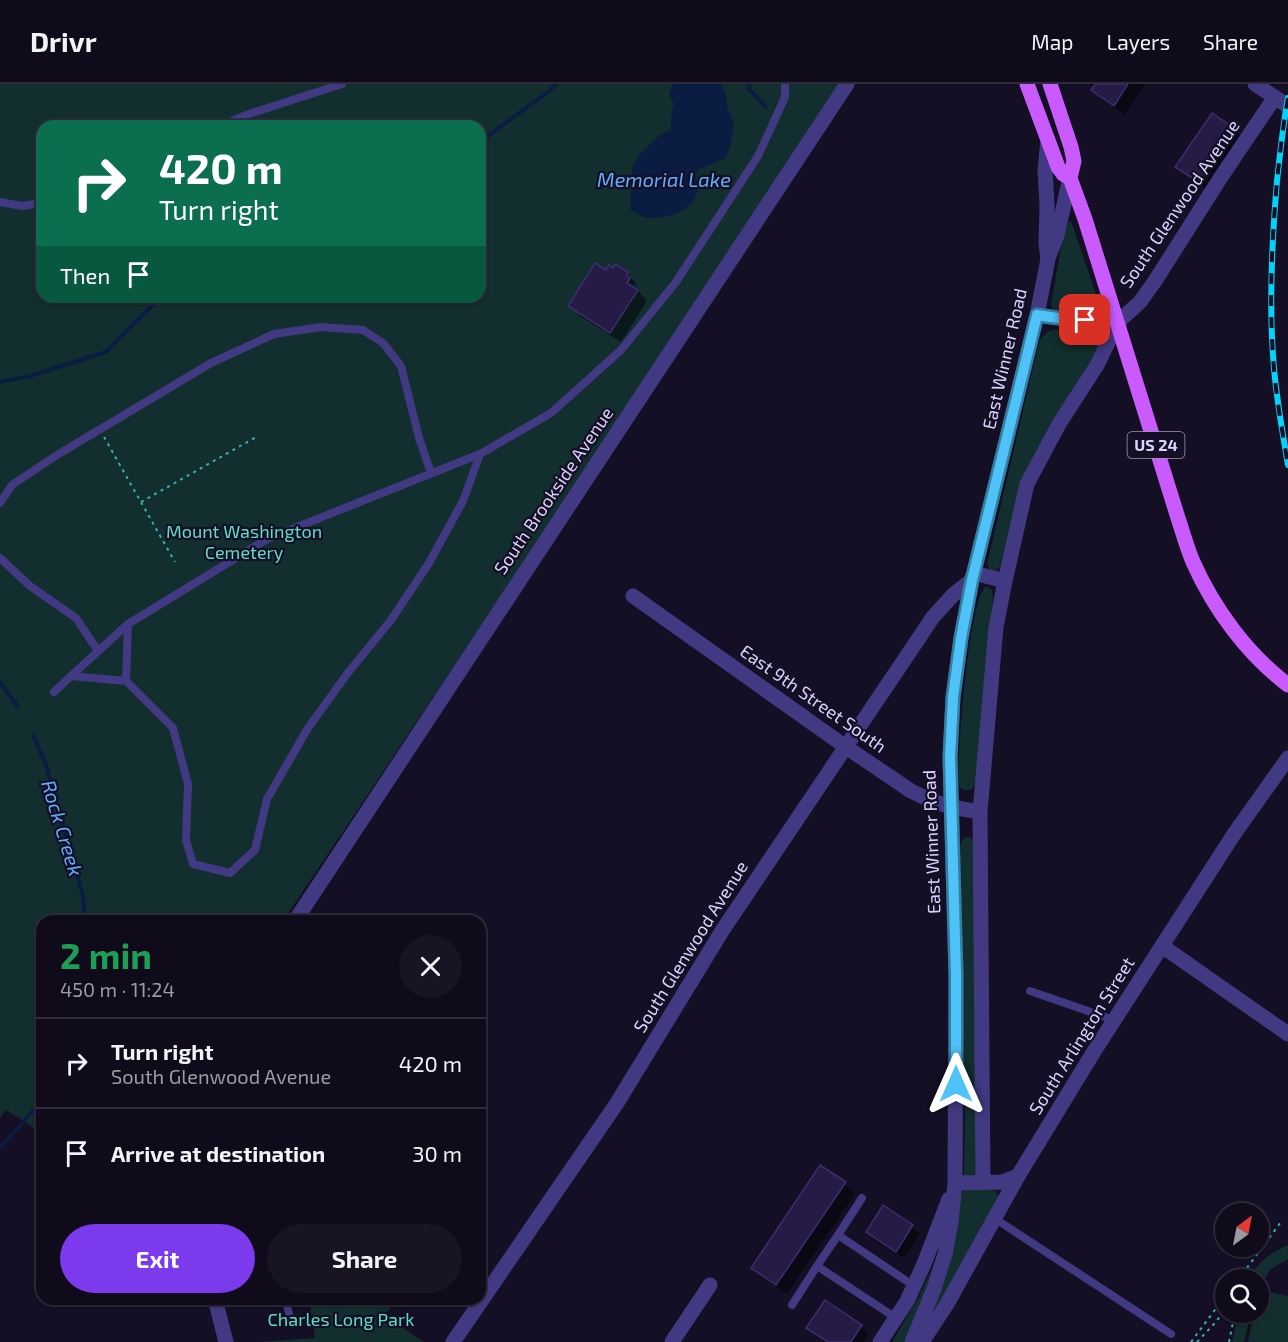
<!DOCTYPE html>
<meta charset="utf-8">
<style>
body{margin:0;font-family:"Exo 2",sans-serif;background:#181424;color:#f1f3f6;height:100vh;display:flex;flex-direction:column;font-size:22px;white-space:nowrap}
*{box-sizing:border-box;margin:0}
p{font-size:20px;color:#9b9ba3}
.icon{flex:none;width:33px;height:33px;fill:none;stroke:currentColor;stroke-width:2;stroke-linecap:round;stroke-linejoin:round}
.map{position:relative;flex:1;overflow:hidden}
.sheet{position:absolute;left:36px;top:831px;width:450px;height:390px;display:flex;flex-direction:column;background:#0f0b1b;border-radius:18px;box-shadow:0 2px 4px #0004,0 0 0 2px #2f2b3a}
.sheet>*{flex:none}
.hud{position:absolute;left:36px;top:36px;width:450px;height:183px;border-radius:18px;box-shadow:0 2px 4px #0004,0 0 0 2px #2f2b3a;background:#0b6e4f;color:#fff;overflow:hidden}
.needle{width:39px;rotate:32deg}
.fabs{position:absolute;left:1215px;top:1119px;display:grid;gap:12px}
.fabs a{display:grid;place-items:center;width:54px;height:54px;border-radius:50%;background:#0f0b1b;box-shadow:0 2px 4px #0004,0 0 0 2px #2f2b3a;font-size:30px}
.pin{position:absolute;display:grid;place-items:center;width:51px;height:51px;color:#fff;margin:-26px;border-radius:12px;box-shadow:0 3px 9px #0006}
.me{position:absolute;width:66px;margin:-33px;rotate:0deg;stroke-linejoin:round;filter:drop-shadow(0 0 4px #0008)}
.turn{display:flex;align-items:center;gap:21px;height:126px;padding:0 24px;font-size:27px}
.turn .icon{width:78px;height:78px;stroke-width:2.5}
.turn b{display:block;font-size:42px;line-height:51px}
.then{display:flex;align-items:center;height:57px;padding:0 24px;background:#0003;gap:12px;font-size:22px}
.round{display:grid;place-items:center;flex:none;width:63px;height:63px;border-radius:32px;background:#181424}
.headline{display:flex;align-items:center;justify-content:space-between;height:102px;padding:0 24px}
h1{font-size:36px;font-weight:700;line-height:45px;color:#1e9e55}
.cta{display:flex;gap:12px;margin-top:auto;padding:12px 24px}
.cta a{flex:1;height:69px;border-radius:36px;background:#7c3aed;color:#fff;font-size:24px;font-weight:700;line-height:69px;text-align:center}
.cta a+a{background:#181424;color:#f1f3f6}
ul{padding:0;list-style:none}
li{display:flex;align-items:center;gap:18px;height:90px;padding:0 24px;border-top:2px solid #2f2b3a}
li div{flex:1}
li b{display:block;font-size:22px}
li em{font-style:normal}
header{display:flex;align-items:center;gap:36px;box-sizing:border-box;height:84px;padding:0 30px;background:#0f0b1b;border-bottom:2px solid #2f2b3a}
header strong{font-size:28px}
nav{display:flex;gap:33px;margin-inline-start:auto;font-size:21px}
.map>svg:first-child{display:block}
</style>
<header>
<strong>Drivr</strong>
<nav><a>Map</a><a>Layers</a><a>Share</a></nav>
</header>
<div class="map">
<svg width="1288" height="1258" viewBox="0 0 1288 1258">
<rect width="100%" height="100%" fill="#140f24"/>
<path fill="#122e2e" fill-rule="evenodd" d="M0,0H839L505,506L283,837H42V1049L6,1026L0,1034ZM42,42H480V213H42Z
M1071,137L1099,219L1097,226L1091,228L1055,227L1051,221L1065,140Z
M1095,244L1101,245L1105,251L1102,258L1046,348L1019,406L1000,483L996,487L990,486L987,480L1039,258C1049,240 1059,247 1075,246C1081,246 1088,245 1095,244Z
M986,502L992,506L993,512L976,695L974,702L971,706H964L960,703L958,699C958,669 968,517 986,502Z
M966,753H969L972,755L974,762L976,1093L964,1092L965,1024L959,765L962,757Z
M964,1104C976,1104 991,1101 998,1111L996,1117L930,1239C936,1204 947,1170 956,1135C959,1125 960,1113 964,1104Z
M1288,1161V1175L1271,1185L1259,1203L1258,1196L1248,1195C1258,1179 1270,1168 1288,1161Z
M936,1176H938L906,1258H892L918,1214Z
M1259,1206L1288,1212V1258H1248L1254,1229L1258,1228Z
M309,1215H395L385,1232L424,1258H258L315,1254Z
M1239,1229H1251L1244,1258H1232Z"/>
<path fill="#0b1c42" d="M673,0H721L726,11L727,22L734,40L731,59L726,74L700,85L696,90C696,96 699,103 697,109C691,129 662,137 643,133C638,131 635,128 630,125L633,82L640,70L661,50L671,46V32L674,20L669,10Z"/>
<path fill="#0007" d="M1090,0H1145L1125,31L1103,16L1093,6L1094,4Z
M1233,45L1241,52L1206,105L1185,91L1177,83Z
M606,188L627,190L637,200L635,202L639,206L638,207L647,217L621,258L580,232L570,221Z
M845,1100L855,1110L787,1210L763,1194L753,1184Z
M912,1142L920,1150L904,1174L875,1156L867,1148Z
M861,1242L868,1250L863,1258H826L815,1251L808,1243Z"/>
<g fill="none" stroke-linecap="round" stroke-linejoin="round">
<path stroke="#0b1c42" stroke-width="4" d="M750,0L749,5L766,23
M480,58L549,7L556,0
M0,298L30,292L106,268L161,213
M0,598L18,623
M33,651L46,681L83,812L85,837
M0,1064L42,1017"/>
</g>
<path fill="#261b45" stroke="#3e2d71" stroke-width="1.5" d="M1095,0H1128L1114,22L1091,6Z
M1212,29L1234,44L1198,98L1175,83Z
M595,179L606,186L609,181L613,184L615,180L628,188L626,192L630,194L627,199L638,206L610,249L568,222Z
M820,1081L846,1098L776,1201L751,1184Z
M883,1121L913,1141L896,1168L866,1148Z
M825,1216L862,1241L851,1258H828L806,1244Z"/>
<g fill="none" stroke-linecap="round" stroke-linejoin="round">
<path stroke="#30b5b4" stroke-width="2" stroke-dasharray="3 4.5" stroke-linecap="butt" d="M104,353L175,478
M141,418L258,352
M1238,1196L1281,1138
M1191,1258L1226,1211
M1197,1258L1214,1240L1226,1225
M1229,1258L1235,1228"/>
<path stroke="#413a83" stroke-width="8" d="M221,42L246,31L342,0
M0,118L22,122L42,119
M0,419L12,401L57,371L211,279L274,250L321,243L363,246L383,259L401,282L419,354L431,389
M0,474L30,502L76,534L98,567
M71,592L128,540
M126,597L173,644L188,700L186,756L193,780L230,789L255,766L267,715L308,644L347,590L391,536L429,479L463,417L480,370
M54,608L71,592L126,597L128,540L267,455L480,370L551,329L621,266L676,198L758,72L785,13V0
M1030,907L1114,936
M994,1134L1171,1250
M838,1151L862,1114
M285,1215L289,1229
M792,1221L817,1182
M896,1234L817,1182L838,1151L914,1202"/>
<path stroke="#413a83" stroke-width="15" d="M1255,0L1288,22
M1037,231L1058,234L1118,238L1140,218L1155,197L1221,93L1275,13
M974,489L1005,497
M633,512L846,663L911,707L932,717L951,723L980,728
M295,837C478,557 665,280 847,0
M1162,862L1288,950
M955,1099L1002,1098L1018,1092
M983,1099L980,728L996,543L1005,497L1027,400L1059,340L1097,281L1118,238
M215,1215L226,1258
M453,1258L617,1019L722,847L933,533L953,511L972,496
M672,1258L710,1201
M880,1258L907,1217L924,1180L949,1115
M912,1258L934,1205L945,1170L951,1138L955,1099L956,891L950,673L953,613L961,554L972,496L1037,231L1048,175
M922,1258L947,1220L1018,1092L1093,969L1234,750L1288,674"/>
<path stroke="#413a83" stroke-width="15" d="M1049,172L1057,151L1070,94
M1048,175L1046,159L1047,121L1045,86L1048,56"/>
<path stroke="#c95bfd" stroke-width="15" d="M1027,0L1058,83L1063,90L1070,94L1085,135L1178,434C1183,449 1187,464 1193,478C1214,525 1247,570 1288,601
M1050,0L1071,63L1074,77L1070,94"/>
<defs>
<path id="rail" d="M1288,14C1283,41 1280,69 1277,97C1272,155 1269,213 1273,271C1275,308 1282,345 1288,381"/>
</defs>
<use href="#rail" stroke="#03d3fa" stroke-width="6"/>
<use href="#rail" stroke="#140f24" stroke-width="4" stroke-dasharray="11" stroke-linecap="butt"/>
</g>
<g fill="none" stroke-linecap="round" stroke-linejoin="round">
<defs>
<path id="route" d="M956,1000V891L950,673L953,613L961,554L972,496L1037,231L1058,234L1085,236"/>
</defs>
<use href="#route" stroke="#337fa1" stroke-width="15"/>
<use href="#route" stroke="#4fc3f7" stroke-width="10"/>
</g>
<g text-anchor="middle" stroke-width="4.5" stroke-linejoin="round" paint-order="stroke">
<rect fill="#140f24" stroke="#9f98bd" stroke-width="1.5" x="1127.5" y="348" width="57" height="26" rx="4.5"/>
<g font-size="16" font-weight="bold" fill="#dad3fe">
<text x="1156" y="367">US 24</text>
</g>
<g font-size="18" fill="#dad3fe" stroke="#140f24">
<text transform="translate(1180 120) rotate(-56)" y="6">South Glenwood Avenue</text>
<text transform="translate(1005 275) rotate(-77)" y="6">East Winner Road</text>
<text transform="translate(554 407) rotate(-56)" y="6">South Brookside Avenue</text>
<text transform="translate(813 615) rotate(35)" y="6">East 9th Street South</text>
<text transform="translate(932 758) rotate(-92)" y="6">East Winner Road</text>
<text transform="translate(691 863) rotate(-58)" y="6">South Glenwood Avenue</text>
<text transform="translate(1082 952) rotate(-58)" y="6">South Arlington Street</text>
</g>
<g font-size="18" fill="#5fdec5" stroke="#140f24">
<text x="244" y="454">Mount Washington<tspan x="244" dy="21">Cemetery</tspan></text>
<text x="341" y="1242">Charles Long Park</text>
</g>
<g font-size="20" font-style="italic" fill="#62adfd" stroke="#140f24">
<text x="664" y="103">Memorial Lake</text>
<text transform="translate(62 744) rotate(73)" y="7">Rock Creek</text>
</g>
</g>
</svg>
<div class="fabs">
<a><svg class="needle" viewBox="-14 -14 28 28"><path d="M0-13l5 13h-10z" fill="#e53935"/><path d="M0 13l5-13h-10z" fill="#9b9ba3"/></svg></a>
<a><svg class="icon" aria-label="search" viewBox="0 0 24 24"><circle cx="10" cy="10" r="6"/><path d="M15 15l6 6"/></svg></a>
</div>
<div class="pin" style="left:1085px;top:236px;background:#d93025"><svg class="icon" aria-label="arrive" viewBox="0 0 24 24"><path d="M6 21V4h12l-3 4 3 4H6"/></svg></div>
<svg class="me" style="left:956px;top:1000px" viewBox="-20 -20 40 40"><path d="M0-17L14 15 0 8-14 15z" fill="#4fc3f7" stroke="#fff" stroke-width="4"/></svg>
<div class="hud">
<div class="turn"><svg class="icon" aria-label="right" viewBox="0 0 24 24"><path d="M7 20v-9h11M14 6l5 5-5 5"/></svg><div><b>420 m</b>Turn right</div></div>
<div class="then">Then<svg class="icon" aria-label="arrive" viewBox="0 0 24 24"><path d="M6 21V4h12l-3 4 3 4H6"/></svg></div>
</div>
<section class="sheet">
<div class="headline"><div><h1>2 min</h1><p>450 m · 11:24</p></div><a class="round"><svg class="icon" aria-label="close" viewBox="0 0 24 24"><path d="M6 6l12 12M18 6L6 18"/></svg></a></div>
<ul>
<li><svg class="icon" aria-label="right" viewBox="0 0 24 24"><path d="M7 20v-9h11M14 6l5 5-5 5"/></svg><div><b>Turn right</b><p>South Glenwood Avenue</p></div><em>420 m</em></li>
<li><svg class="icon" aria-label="arrive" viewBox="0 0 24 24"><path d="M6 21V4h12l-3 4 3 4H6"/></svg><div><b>Arrive at destination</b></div><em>30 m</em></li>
</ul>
<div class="cta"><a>Exit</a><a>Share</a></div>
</section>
</div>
